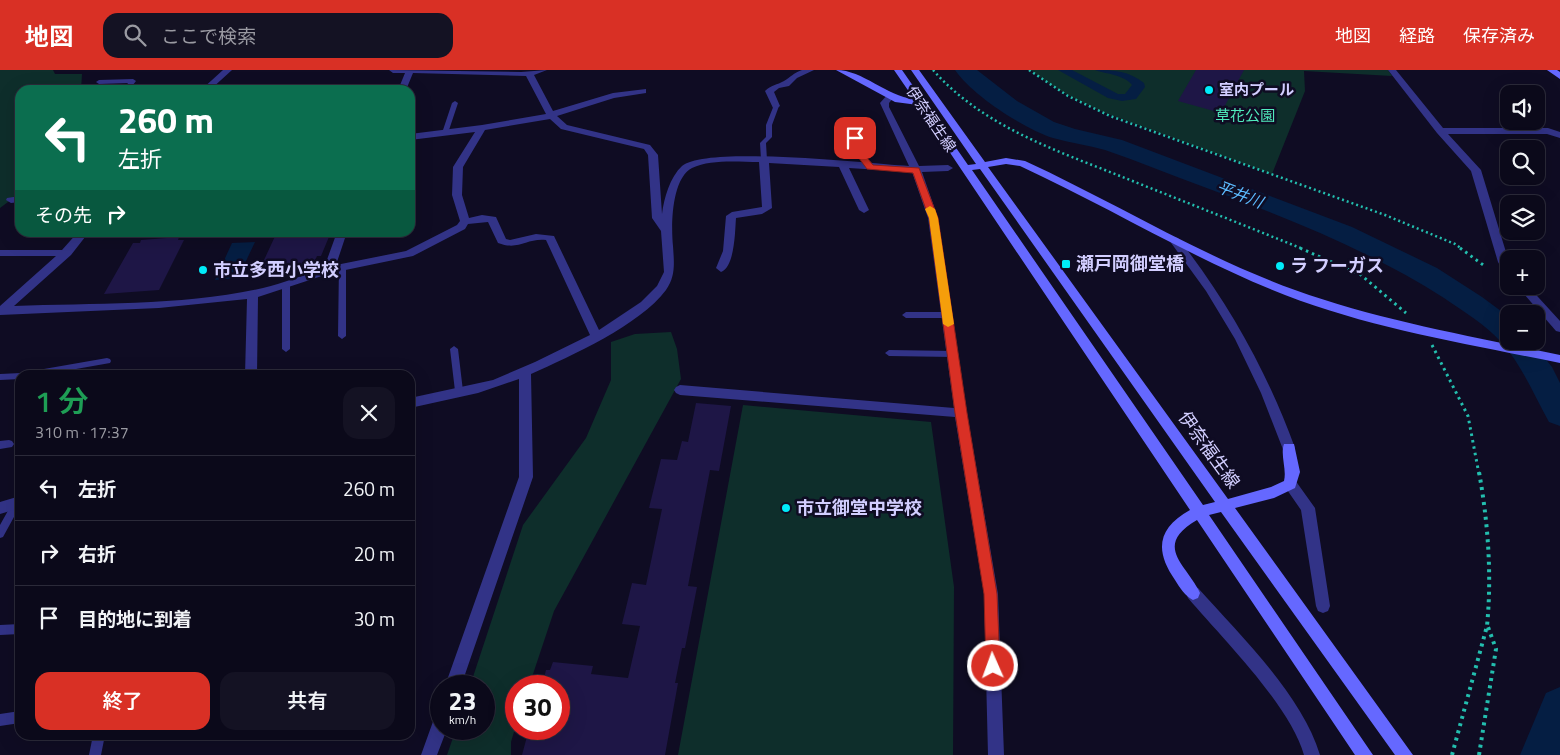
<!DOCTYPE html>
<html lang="ja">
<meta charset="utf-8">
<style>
body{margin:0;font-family:"Titillium Web","Noto Sans JP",sans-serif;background:#141223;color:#f1f3f6;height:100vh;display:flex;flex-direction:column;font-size:19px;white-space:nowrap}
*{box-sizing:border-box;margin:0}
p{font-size:16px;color:#9a9aa2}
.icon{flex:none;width:28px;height:28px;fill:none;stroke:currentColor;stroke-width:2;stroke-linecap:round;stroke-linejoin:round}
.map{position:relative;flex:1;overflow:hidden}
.panel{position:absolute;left:15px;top:300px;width:400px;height:370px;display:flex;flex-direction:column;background:#0b091a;border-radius:15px;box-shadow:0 5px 20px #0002,0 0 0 1px #2b2a39}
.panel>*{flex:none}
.guide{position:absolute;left:15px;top:15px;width:400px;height:152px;border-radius:15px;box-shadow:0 5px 20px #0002,0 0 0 1px #2b2a39;background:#0b6e4f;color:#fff;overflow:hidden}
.fabs{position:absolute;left:1500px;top:15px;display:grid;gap:10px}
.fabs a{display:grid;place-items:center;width:45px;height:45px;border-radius:10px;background:#0b091a;box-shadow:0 5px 20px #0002,0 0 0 1px #2b2a39;font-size:25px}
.speed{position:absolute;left:430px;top:605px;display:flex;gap:10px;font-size:25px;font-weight:700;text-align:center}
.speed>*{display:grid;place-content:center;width:65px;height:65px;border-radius:50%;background:#0b091a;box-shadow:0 5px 20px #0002,0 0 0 1px #2b2a39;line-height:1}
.speed small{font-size:12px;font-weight:400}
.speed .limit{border:8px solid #d22;background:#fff;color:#111}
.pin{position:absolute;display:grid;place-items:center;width:42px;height:42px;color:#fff;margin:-21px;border-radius:10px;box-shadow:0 2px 8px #0006}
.me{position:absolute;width:55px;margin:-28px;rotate:358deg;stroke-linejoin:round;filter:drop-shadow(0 0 4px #0008)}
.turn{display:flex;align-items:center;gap:18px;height:105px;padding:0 20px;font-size:22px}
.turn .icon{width:65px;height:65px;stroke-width:2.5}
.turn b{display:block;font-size:35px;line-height:42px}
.then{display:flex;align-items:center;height:48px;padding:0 20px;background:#0003;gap:10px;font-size:19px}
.round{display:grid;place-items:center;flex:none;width:52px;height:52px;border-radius:15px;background:#141223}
.overview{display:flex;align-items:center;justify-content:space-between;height:85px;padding:0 20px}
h1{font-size:30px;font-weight:600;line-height:38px;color:#1e9e55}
.button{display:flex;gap:10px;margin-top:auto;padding:10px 20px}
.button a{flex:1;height:58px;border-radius:15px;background:#d93025;color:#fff;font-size:20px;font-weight:600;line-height:58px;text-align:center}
.button a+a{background:#141223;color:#f1f3f6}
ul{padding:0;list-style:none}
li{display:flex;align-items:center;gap:15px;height:65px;padding:0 20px;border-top:1px solid #2b2a39}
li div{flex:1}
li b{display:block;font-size:19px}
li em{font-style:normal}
header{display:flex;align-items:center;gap:30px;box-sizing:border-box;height:70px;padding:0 25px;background:#d93025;color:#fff}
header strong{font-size:24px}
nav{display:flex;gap:28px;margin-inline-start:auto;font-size:18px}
.search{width:350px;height:45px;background:#141223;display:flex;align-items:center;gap:12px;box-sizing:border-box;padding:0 18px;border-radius:15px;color:#9a9aa2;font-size:19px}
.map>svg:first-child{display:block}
</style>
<header>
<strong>地図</strong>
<div class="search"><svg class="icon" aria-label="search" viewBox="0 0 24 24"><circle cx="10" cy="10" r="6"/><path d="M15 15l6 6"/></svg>ここで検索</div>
<nav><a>地図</a><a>経路</a><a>保存済み</a></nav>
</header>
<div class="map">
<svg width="1560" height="685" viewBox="0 0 1560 685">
<rect width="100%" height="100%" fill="#0f0c23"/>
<path fill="#0e2e2b" d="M0,0H53L55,4H82L81,20H20V123L0,138Z
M1031,0H1388L1392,6L1304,1L1305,21L1272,104L1108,44C1081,32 1053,19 1031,0Z
M671,262L677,279L681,309L554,541L529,616H516V655L511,672V685H447L456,659H484V616H470L523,455L586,368L611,310V272L635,264Z
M743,335L931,352L954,517L953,685H678Z"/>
<path fill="#051e43" d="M1058,0H1072L1118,24H1125L1132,15C1125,5 1106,4 1095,0C1114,0 1129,1 1144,13L1145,17L1136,29L1122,31L1108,28Z
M255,172L238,208L215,210L232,173Z"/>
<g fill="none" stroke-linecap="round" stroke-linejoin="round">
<path fill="#051e43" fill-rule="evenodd" d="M955,0H977L1017,31L1054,52L1075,59L1122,70L1352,157L1437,198L1482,227L1509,247V271H1531L1552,297L1560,313V356L1549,352C1534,325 1522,295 1501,272C1486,255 1463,241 1444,228C1369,180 1287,148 1204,117C1171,105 1138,91 1105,80C1088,75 1070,73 1053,68C1023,58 973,26 955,0Z
M1560,617V685H1520L1546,623Z"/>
</g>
<path fill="#1e1646" d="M1196,0H1244L1221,43L1178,31Z
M277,162H331L321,186H317L313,195L302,200L258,203Z
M179,167L178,170H184L159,220L104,224L133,173H140L141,170Z
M696,333L731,336L719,401L710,400L688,516L697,517L685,578H682L675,613H678L665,685H522L529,659H559V616H542L546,600H550L553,592L593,596L591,604L628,608L640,556L622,554L632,513L646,515L662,439L649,438L661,389L677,390L682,371L688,372Z"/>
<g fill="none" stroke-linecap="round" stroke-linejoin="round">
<path stroke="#23beae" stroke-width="2.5" stroke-dasharray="2 3" stroke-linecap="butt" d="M933,0C984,58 1061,82 1130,110C1188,133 1246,156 1303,179
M1029,0L1068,26L1110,46L1385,145L1455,174L1462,179"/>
<path stroke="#23beae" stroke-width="3" stroke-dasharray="2.5 4" stroke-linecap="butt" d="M1300,178L1361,205L1406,243
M1460,178L1486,197
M1432,275L1468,346L1479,404"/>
<path stroke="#23beae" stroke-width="4" stroke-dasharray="3 4.5" stroke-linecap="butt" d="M1452,685L1487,556C1492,505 1488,452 1479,402
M1479,685L1496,579L1488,557"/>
<path fill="#323387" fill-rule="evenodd" d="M133,9L136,11L129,20H123L128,13L99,14L96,12L99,10Z
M455,31L458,33L448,63L443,64L442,63L452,33Z
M774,35L779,36L772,55V67L766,73L767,90L764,92L761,90L760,73L766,67V55Z
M854,54L857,56L859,79L873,97L872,98H868L853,79L851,56Z
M339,194H345L346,196V266L342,269L338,266Z
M286,212L290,215V279L286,282L282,279V215Z
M906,242H947L951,245L947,248H906L902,245Z
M454,276L458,279L463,321L459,324L455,321L450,279Z
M889,280L953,281L957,284L953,287L889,286L885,283Z
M107,288L110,289L111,291L110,293L42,305H20V309L0,310V304L21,303Z
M9,370L12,371L14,374L12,377L0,379V371Z
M17,429L20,430V436L3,467L0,468V455L14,430Z
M20,554V564L0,565V555Z
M20,641V653L0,656V644Z
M93,665H105L101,685H89Z"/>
<path fill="#323387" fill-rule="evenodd" d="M223,0H232L210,20H201Z
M389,0L521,2L547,0L534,5L553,41L613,23L646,19V23L614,28L557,46L567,55L650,75L658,85L662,144C664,128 670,107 682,96C707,75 869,94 909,96L880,33L888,24H894L895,26L889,33V37L919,96L948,95L953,98L948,101L922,102L938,148L967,343L998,524L1004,685H988L984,524L955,347L680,325L676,323L674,320L676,317L680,315L954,338L928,148L912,102L849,98L869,140L864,143L859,140L839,97L769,93L772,138L762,144L736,148C735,160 735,197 721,202L716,198L723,181L726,146L732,142L762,137L759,92C738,92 711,89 692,98C671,109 671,157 673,176C674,192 676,206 666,220C640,255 571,286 531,304L533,407L461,616H445L519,407V309L478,323L410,338V328L493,310L535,292L590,265L546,170C526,168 519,181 498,173L488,152L468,154L465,159L413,186L331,203L258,227L257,305H245L247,229L159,238L0,245V236L56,186H0V180H62L78,162H89L71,185L14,236C94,233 185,236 263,218C284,213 304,205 324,198L337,162H347L336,195L406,181L457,155L460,151L452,125L453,97L475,62L410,70V64L482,55L546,44L526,6L413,3L406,20H398L405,3H393ZM550,49L561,59L644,79L648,85L652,148L661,161L664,202L657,216L641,232L599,260L554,166L536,164L510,170L506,169L496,147L482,145L469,148L462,125L463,97L485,60Z
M802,0H814L797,8L789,16L779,18L774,22L780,36L776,39L773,38L765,21C771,15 777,15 784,11C791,7 793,3 802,0Z
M1388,0H1396L1443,58H1548L1560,62V68L1547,64H1448L1481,100L1509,192V205L1505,204L1498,192L1471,101L1437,63Z
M20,126V132L11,133L6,130L7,128Z
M1174,167L1178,168C1228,232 1267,301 1295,378L1294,382H1284L1261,323L1235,269L1206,221L1169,170Z
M1517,216H1528L1560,251V262L1556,261Z
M1290,409L1295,410L1315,438L1330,536L1328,541L1323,543L1318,541L1316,536L1301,440L1283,414L1285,410Z
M20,426V438L0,444V432Z
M1193,516L1198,518C1240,565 1302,625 1320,685H1304C1290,635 1222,568 1188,528L1186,523L1188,518Z
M441,644V659H447L437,685H421L435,646Z"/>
<path fill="#6568ff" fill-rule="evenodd" d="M836,0C863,0 886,26 914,29L894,0H902L968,95L976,94L911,0H919L985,92L1006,88L1025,91C1116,133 1201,186 1295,220C1381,251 1471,266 1560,285V293C1468,274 1373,259 1285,225C1193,189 1109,137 1020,96L1006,94L988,97L1228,429L1271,417L1284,411C1287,399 1280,385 1284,374H1294L1300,402L1295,418L1274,428L1235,438L1413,685H1395L1221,442L1209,445L1373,685H1355L1197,450C1152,476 1187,495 1200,523L1198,528L1193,530C1185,526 1180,518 1175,510C1154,480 1158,458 1190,440L918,35L895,32ZM980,99L1215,432L1203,435L972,100Z
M1547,0H1557L1560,2V9Z"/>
</g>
<path fill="#d93025" stroke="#8d1f18" d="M855,65L859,68L860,79L873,95L919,98L938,148L967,343L997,524L1000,596L998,601L993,602L988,601L986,596L984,524L955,343L929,148L913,103L867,99L852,79L851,68Z"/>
<path fill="#f59e0b" d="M930,136L935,139L938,148L954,254L948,257L943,254L929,148L925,139Z"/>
<g fill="#00ebf9" stroke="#0f0c23" stroke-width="2">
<circle cx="1209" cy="20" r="5"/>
<rect x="1061" y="189" width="10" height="10" rx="2.5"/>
<circle cx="1280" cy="196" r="5"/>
<circle cx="203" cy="200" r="5"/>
<circle cx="786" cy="438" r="5"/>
</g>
<g text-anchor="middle" stroke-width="5" stroke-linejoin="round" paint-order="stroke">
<g font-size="15" font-weight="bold" fill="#d2ceff" stroke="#0f0c23" text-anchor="start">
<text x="1219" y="25">室内プール</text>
</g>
<g font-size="15" fill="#50eabc" stroke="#0f0c23">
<text x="1245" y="51">草花公園</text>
</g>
<g font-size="15" fill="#d2ceff" stroke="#0f0c23">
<text transform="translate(931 49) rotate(56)" y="5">伊奈福生線</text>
</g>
<g font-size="16" font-style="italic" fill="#5cbbff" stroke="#0f0c23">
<text transform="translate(1240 124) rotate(21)" y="6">平井川</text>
</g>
<g font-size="18" font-weight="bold" fill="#d2ceff" stroke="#0f0c23" text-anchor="start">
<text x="1076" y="200">瀬戸岡御堂橋</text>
<text x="1290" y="202">ラ フーガス</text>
<text x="213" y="206">市立多西小学校</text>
<text x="796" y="444">市立御堂中学校</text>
</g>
<g font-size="18" fill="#d2ceff" stroke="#0f0c23">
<text transform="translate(1209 380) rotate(54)" y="6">伊奈福生線</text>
</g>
</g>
</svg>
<div class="fabs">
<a><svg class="icon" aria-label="sound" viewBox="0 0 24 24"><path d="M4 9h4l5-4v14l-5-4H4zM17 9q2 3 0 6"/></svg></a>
<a><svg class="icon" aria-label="search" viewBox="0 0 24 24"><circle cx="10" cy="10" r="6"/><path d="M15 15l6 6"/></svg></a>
<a><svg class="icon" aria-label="layers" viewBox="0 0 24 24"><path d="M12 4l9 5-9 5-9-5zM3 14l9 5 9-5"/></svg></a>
<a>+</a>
<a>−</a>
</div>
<div class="speed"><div>23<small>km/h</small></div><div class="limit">30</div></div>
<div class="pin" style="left:855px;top:68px;background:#d93025"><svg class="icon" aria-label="arrive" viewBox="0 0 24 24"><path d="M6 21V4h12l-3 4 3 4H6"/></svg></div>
<svg class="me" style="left:993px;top:596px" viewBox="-20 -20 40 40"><circle r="17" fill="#d93025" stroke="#fff" stroke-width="3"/><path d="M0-11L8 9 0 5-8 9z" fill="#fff"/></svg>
<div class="guide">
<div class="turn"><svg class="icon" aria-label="left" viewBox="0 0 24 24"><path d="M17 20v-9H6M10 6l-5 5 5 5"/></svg><div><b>260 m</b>左折</div></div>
<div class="then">その先<svg class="icon" aria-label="right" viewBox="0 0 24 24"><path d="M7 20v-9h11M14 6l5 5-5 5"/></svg></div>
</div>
<section class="panel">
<div class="overview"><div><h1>1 分</h1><p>310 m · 17:37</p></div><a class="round"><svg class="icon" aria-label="close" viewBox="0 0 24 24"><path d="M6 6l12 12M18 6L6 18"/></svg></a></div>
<ul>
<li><svg class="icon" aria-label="left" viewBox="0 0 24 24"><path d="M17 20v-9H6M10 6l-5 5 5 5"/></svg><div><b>左折</b></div><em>260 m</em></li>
<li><svg class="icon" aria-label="right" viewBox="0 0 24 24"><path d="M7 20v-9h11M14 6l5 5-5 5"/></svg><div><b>右折</b></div><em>20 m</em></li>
<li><svg class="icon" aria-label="arrive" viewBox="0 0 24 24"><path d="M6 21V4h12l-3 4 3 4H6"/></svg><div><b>目的地に到着</b></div><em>30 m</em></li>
</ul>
<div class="button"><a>終了</a><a>共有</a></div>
</section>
</div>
